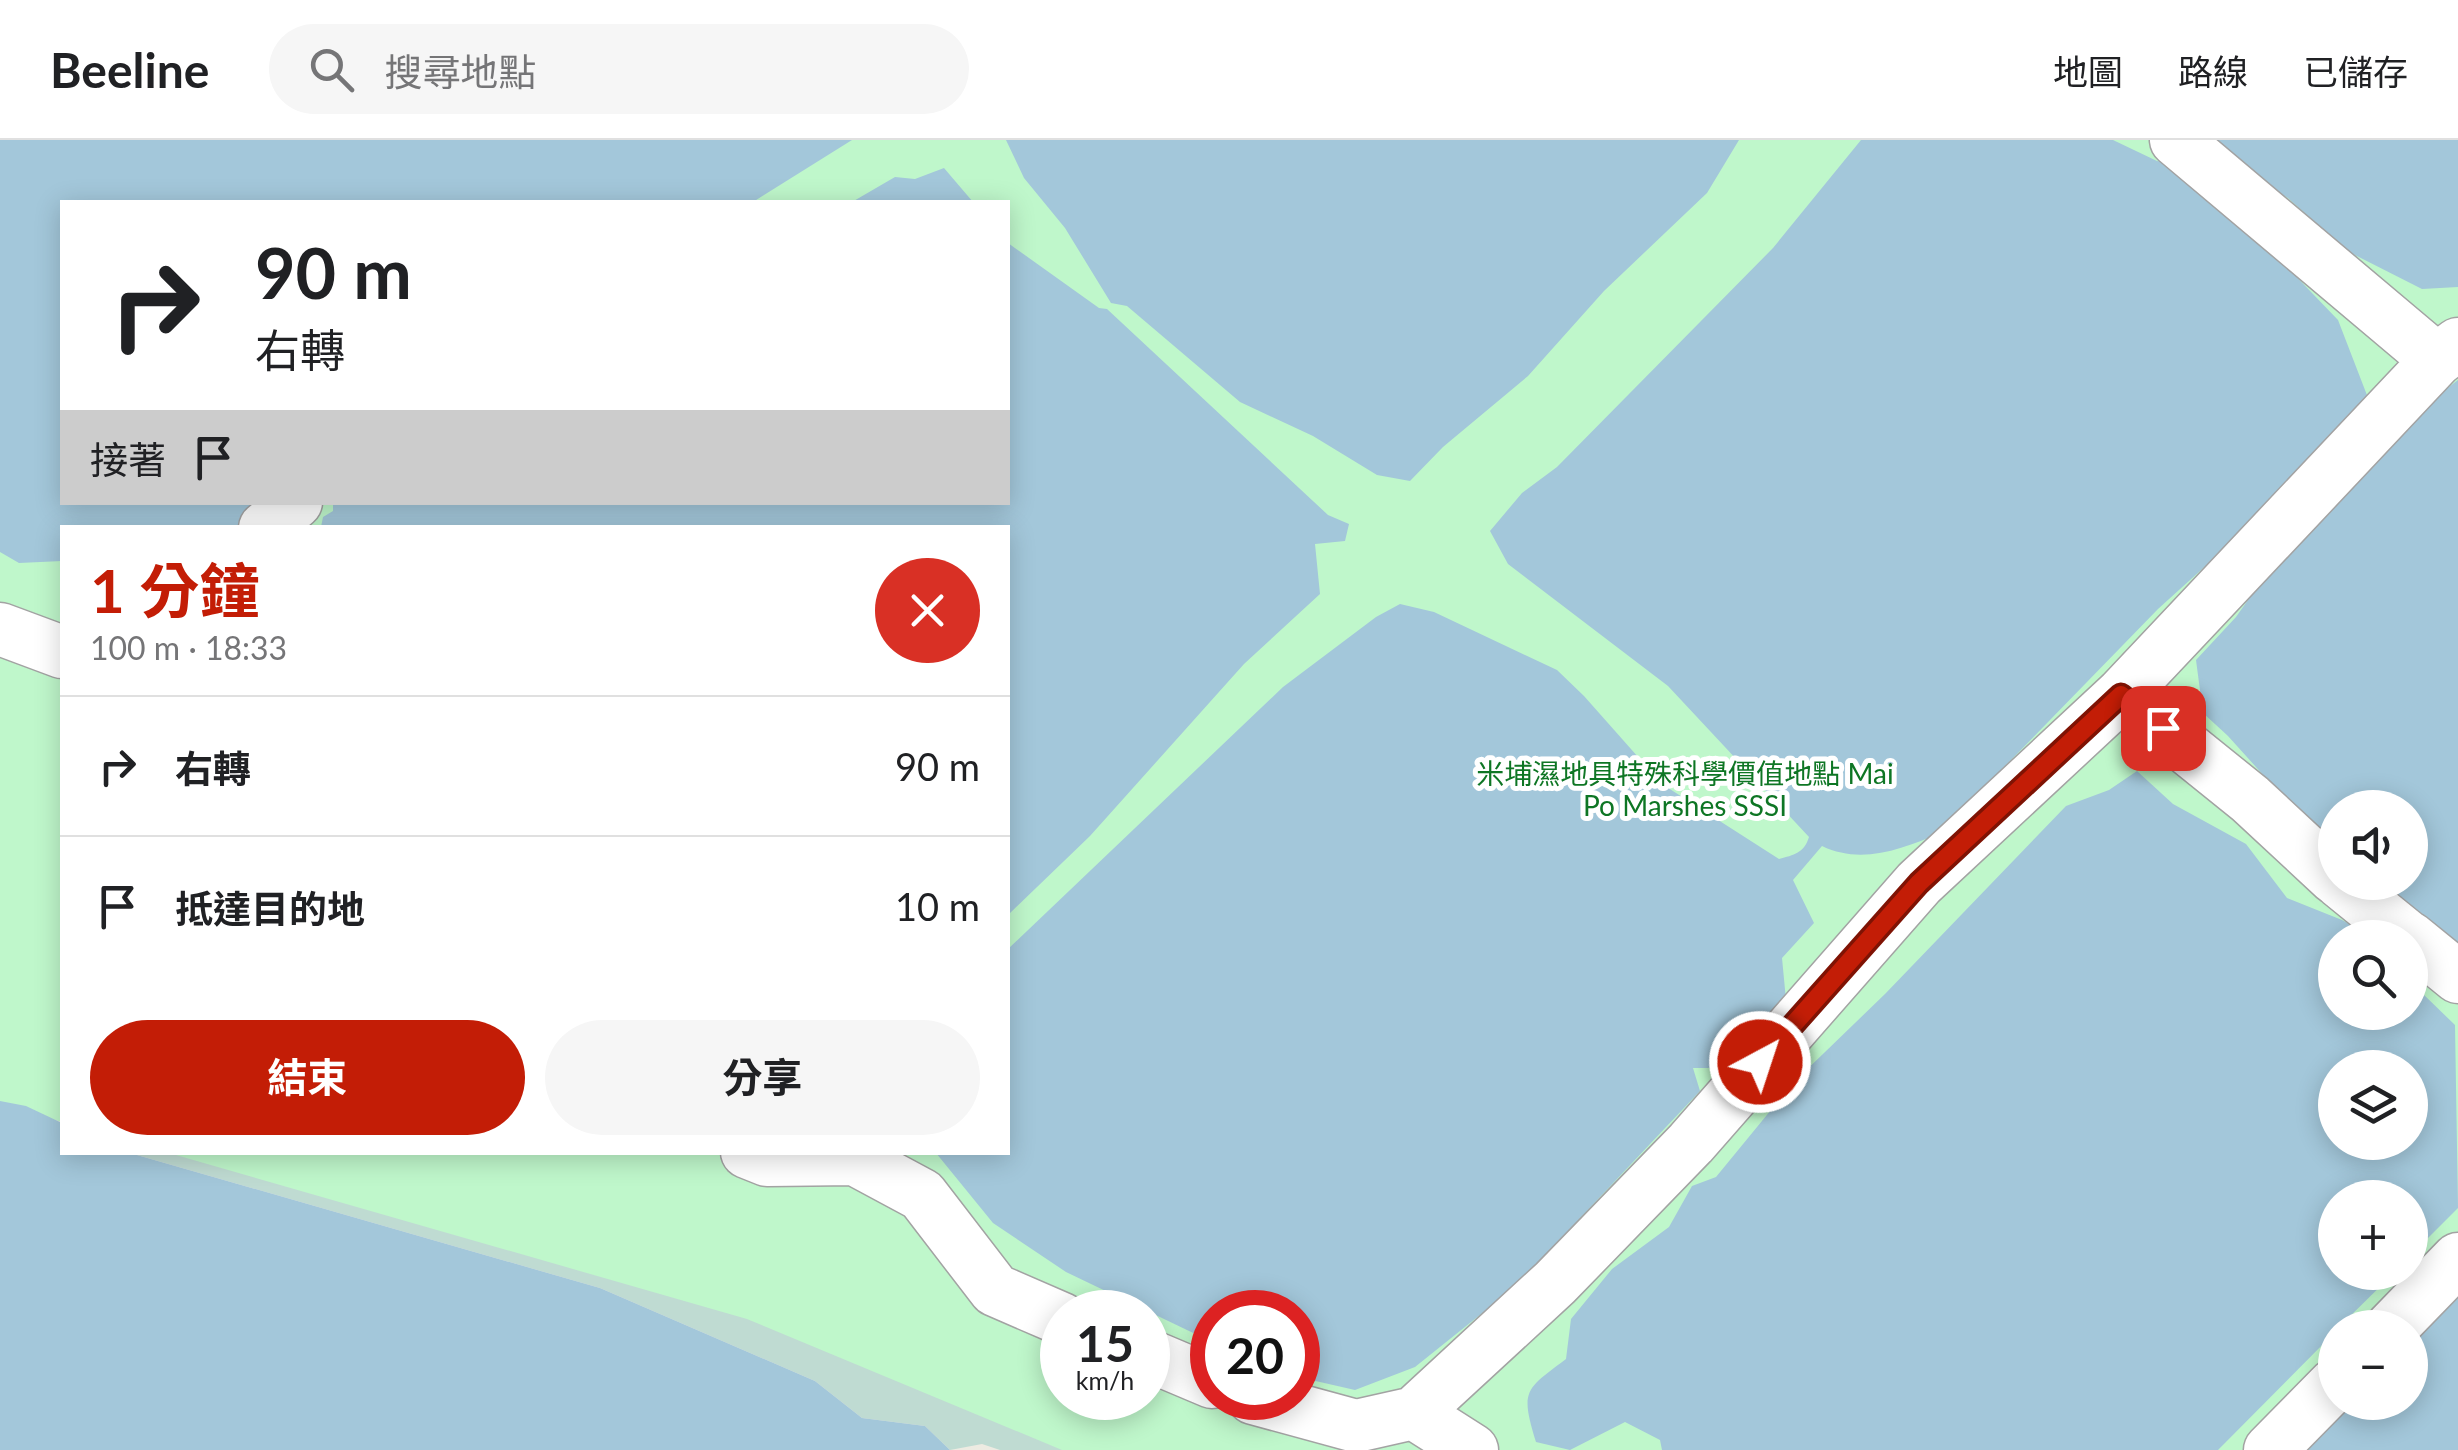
<!DOCTYPE html>
<html lang="zh-TW">
<meta charset="utf-8">
<style>
body{margin:0;font-family:Lato,"Noto Sans TC",sans-serif;background:#f6f6f6;color:#202124;height:100vh;display:flex;flex-direction:column;font-size:38px;white-space:nowrap}
*{box-sizing:border-box;margin:0}
p{font-size:32px;color:#757577}
.icon{flex:none;width:55px;height:55px;fill:none;stroke:currentColor;stroke-width:2;stroke-linecap:round;stroke-linejoin:round}
.map{position:relative;flex:1;overflow:hidden}
.sheet{position:absolute;left:60px;top:385px;width:950px;height:630px;display:flex;flex-direction:column;background:#fff;border-radius:0px;box-shadow:0 5px 25px #0003}
.sheet>*{flex:none}
.hud{position:absolute;left:60px;top:60px;width:950px;height:305px;border-radius:0px;box-shadow:0 5px 25px #0003;background:#fff;color:#202124;overflow:hidden}
.tools{position:absolute;left:2318px;top:650px;display:grid;gap:20px}
.tools a{display:grid;place-items:center;width:110px;height:110px;border-radius:50%;background:#fff;box-shadow:0 5px 25px #0003;font-size:50px}
.speed{position:absolute;left:1040px;top:1150px;display:flex;gap:20px;font-size:50px;font-weight:700;text-align:center}
.speed>*{display:grid;place-content:center;width:130px;height:130px;border-radius:50%;background:#fff;box-shadow:0 5px 25px #0003;line-height:1}
.speed small{font-size:25px;font-weight:400}
.speed .limit{border:15px solid #d22;background:#fff;color:#111}
.pin{position:absolute;display:grid;place-items:center;width:85px;height:85px;color:#fff;margin:-42px;border-radius:20px;box-shadow:0 5px 15px #0006}
.me{position:absolute;width:110px;margin:-55px;rotate:40deg;stroke-linejoin:round;filter:drop-shadow(0 0 8px #0008)}
.turn{display:flex;align-items:center;gap:35px;height:210px;padding:0 30px;font-size:45px}
.turn .icon{width:130px;height:130px;stroke-width:2.5}
.turn b{display:block;font-size:70px;line-height:85px}
.then{display:flex;align-items:center;height:95px;padding:0 30px;background:#0003;gap:20px;font-size:38px}
.round{display:grid;place-items:center;flex:none;width:105px;height:105px;border-radius:52px;background:#f6f6f6}
.head{display:flex;align-items:center;justify-content:space-between;height:170px;padding:0 30px}
h1{font-size:60px;font-weight:700;line-height:75px;color:#c31d06}
.button{display:flex;gap:20px;margin-top:auto;padding:20px 30px}
.button a{flex:1;height:115px;border-radius:60px;background:#c31d06;color:#fff;font-size:40px;font-weight:700;line-height:115px;text-align:center}
.button a+a{background:#f6f6f6;color:#202124}
ul{padding:0;list-style:none}
li{display:flex;align-items:center;gap:30px;height:140px;padding:0 30px;border-top:2px solid #e0e0e0}
li div{flex:1}
li b{display:block;font-size:38px}
li em{font-style:normal}
header{display:flex;align-items:center;gap:60px;box-sizing:border-box;height:140px;padding:0 50px;background:#fff;border-bottom:2px solid #e0e0e0}
header strong{font-size:48px}
nav{display:flex;gap:55px;margin-inline-start:auto;font-size:35px}
.search{width:700px;height:90px;background:#f6f6f6;display:flex;align-items:center;gap:25px;box-sizing:border-box;padding:0 35px;border-radius:55px;color:#757577;font-size:38px}
.map>svg:first-child{display:block}
</style>
<header>
<strong>Beeline</strong>
<div class="search"><svg class="icon" aria-label="search" viewBox="0 0 24 24"><circle cx="10" cy="10" r="6"/><path d="M15 15l6 6"/></svg>搜尋地點</div>
<nav><a>地圖</a><a>路線</a><a>已儲存</a></nav>
</header>
<div class="map">
<svg width="2458" height="1310" viewBox="0 0 2458 1310">
<rect width="100%" height="100%" fill="#edebe2"/>
<path fill="#bfdbd2" d="M130,1013H659L1062,1258H1148L1300,1310H1000L982,1304L950,1310L925,1286L862,1278L815,1241L600,1148Z"/>
<path fill="#bff7cb" fill-rule="evenodd" d="M0,0H2458V1310H1062L747,1179L169,1013L1008,1012V388H62V982L0,964ZM62,62H1008V362H62ZM2335,668H2410V742H2335ZM2335,798H2410V872H2335ZM2335,928H2410V1002H2335ZM2335,1058H2410V1132H2335ZM1062,1172H1148V1258H1062ZM1212,1172H1298V1258H1212ZM2335,1188H2410V1262H2335Z"/>
<path fill="#a3c7da" fill-rule="evenodd" d="M0,0H852L753,62H62V362L263,363L239,387H233L62,388V421L19,423L0,412Z
M1006,0H1739L1707,53L1604,151L1528,236L1443,307L1410,341L1377,335L1313,296L1240,262L1127,166L1111,163L1065,88L1024,38Z
M1861,0H2113L2157,21L2190,26L2338,180L2370,263L2284,355L2158,469L1940,693C1903,709 1861,725 1822,706L1793,740L1814,783L1782,818L1786,860L1715,928H1693L1700,951L1516,1146L1415,1227L1355,1250L1298,1237V1172H1212V1202L1066,1132L993,1083L936,1013L1008,1012V809L1283,547L1376,477L1400,464L1434,472L1557,530L1584,556L1662,644L1779,719C1794,715 1804,713 1809,697L1668,546L1508,424L1490,391L1522,353L1557,327L1773,108Z
M2215,0H2458V147L2422,149L2347,111L2288,58L2261,42Z
M944,28L973,62H852L895,37L915,39Z
M1008,103L1099,168L1107,169L1328,375L1349,384L1345,401L1315,404L1320,454L1244,524L1090,696L1008,775V388L321,387L323,377L333,371V362H1008Z
M2458,240V805L2380,743L2410,742V668H2335V709L2320,698L2228,596L2203,573L2196,520L2236,477L2267,433L2441,253Z
M2137,631L2173,664L2246,704L2287,758L2342,780L2372,797L2335,798V872H2410V836L2423,854L2455,885L2458,1068L2410,1116V1058H2335V1132L2394,1133L2339,1187L2335,1188V1192L2218,1310H1662L1660,1300L1625,1282L1570,1310L1536,1302C1520,1250 1525,1250 1566,1219L1571,1179L1612,1129L1669,1087L1692,1046L1716,1037L1794,942L1885,854L2066,666L2109,650ZM2335,928H2410V1002H2335Z
M0,961L26,966L62,983V1012L130,1013L600,1148L815,1241L862,1278L925,1286L950,1310H0Z
M2458,1151V1310H2295L2344,1263L2410,1262V1198Z"/>
<g fill="none" stroke-linecap="round" stroke-linejoin="round">
<defs>
<path id="minor" d="M2176,0L2437,220
M265,388L296,362
M0,489L62,512
M2121,555L2250,659L2335,738
M2340,742L2409,798
M2410,798L2458,837
M747,1012L767,1020L855,1019
M857,1012L855,1019L922,1055L995,1150L1062,1179
M2391,1188L2458,1119
M1148,1215L1212,1242
M1253,1258L1356,1286L1414,1273
M1472,1310L1414,1273L1555,1143L1691,1003L1919,743L2121,555L2437,220L2458,204
M2270,1310L2335,1244"/>
</defs>
<use href="#minor" stroke="#a3a3a3" stroke-width="55"/>
<use href="#minor" stroke="#fff" stroke-width="52"/>
</g>
<g fill="none" stroke-linecap="round" stroke-linejoin="round">
<defs>
<path id="route" d="M1760,922L1919,743L2121,555L2163,588"/>
</defs>
<use href="#route" stroke="#7f1304" stroke-width="25"/>
<use href="#route" stroke="#c31d06" stroke-width="18"/>
</g>
<g text-anchor="middle" stroke-width="10" stroke-linejoin="round" paint-order="stroke">
<g font-size="28" fill="#0e7624" stroke="#fff">
<text x="1685" y="644">米埔濕地具特殊科學價值地點 Mai<tspan x="1685" dy="32">Po Marshes SSSI</tspan></text>
</g>
</g>
</svg>
<div class="tools">
<a><svg class="icon" aria-label="sound" viewBox="0 0 24 24"><path d="M4 9h4l5-4v14l-5-4H4zM17 9q2 3 0 6"/></svg></a>
<a><svg class="icon" aria-label="search" viewBox="0 0 24 24"><circle cx="10" cy="10" r="6"/><path d="M15 15l6 6"/></svg></a>
<a><svg class="icon" aria-label="layers" viewBox="0 0 24 24"><path d="M12 4l9 5-9 5-9-5zM3 14l9 5 9-5"/></svg></a>
<a>+</a>
<a>−</a>
</div>
<div class="speed"><div>15<small>km/h</small></div><div class="limit">20</div></div>
<div class="pin" style="left:2163px;top:588px;background:#d93025"><svg class="icon" aria-label="arrive" viewBox="0 0 24 24"><path d="M6 21V4h12l-3 4 3 4H6"/></svg></div>
<svg class="me" style="left:1760px;top:922px" viewBox="-20 -20 40 40"><circle r="17" fill="#c31d06" stroke="#fff" stroke-width="3"/><path d="M0-11L8 9 0 5-8 9z" fill="#fff"/></svg>
<div class="hud">
<div class="turn"><svg class="icon" aria-label="right" viewBox="0 0 24 24"><path d="M7 20v-9h11M14 6l5 5-5 5"/></svg><div><b>90 m</b>右轉</div></div>
<div class="then">接著<svg class="icon" aria-label="arrive" viewBox="0 0 24 24"><path d="M6 21V4h12l-3 4 3 4H6"/></svg></div>
</div>
<section class="sheet">
<div class="head"><div><h1>1 分鐘</h1><p>100 m · 18:33</p></div><a class="round" style="background:#d93025;color:#fff"><svg class="icon" aria-label="close" viewBox="0 0 24 24"><path d="M6 6l12 12M18 6L6 18"/></svg></a></div>
<ul>
<li><svg class="icon" aria-label="right" viewBox="0 0 24 24"><path d="M7 20v-9h11M14 6l5 5-5 5"/></svg><div><b>右轉</b></div><em>90 m</em></li>
<li><svg class="icon" aria-label="arrive" viewBox="0 0 24 24"><path d="M6 21V4h12l-3 4 3 4H6"/></svg><div><b>抵達目的地</b></div><em>10 m</em></li>
</ul>
<div class="button"><a>結束</a><a>分享</a></div>
</section>
</div>
